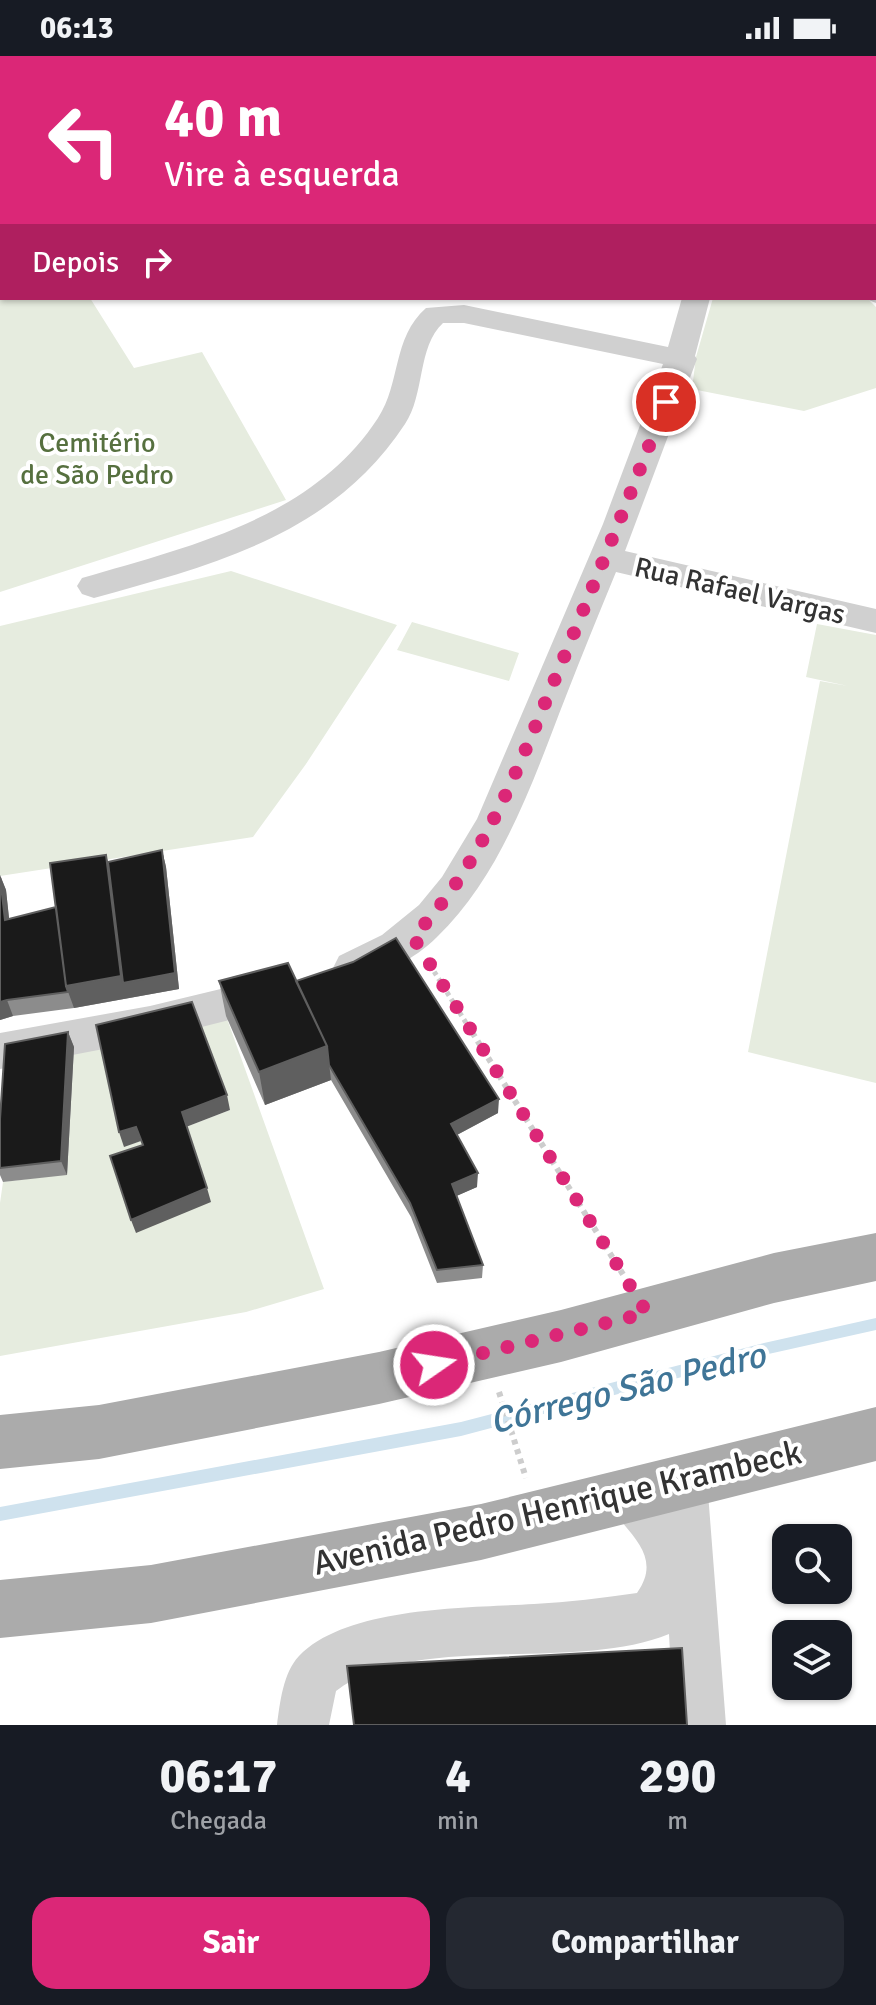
<!DOCTYPE html>
<html lang="pt">
<meta charset="utf-8">
<style>
body{margin:0;font-family:Signika,sans-serif;background:#242831;color:#f1f3f6;height:100vh;display:flex;flex-direction:column;font-size:30px;white-space:nowrap}
*{box-sizing:border-box;margin:0}
p{font-size:26px;color:#9ea1a6}
.icon{flex:none;width:44px;height:44px;fill:none;stroke:currentColor;stroke-width:2;stroke-linecap:round;stroke-linejoin:round}
.map{position:relative;height:1669px;overflow:hidden}
.sheet{display:flex;flex-direction:column;background:#171b24;flex:1}
.sheet>*{flex:none}
.hud{position:absolute;left:0px;top:0px;width:876px;height:244px;box-shadow:0 2px 6px #0004;background:#db2777;color:#fff;overflow:hidden}
.buttons{position:absolute;left:772px;top:1468px;display:grid;gap:16px}
.buttons a{display:grid;place-items:center;width:80px;height:80px;border-radius:16px;background:#171b24;box-shadow:0 2px 6px #0004;font-size:40px}
.pin{position:absolute;display:grid;place-items:center;width:68px;height:68px;color:#fff;margin:-34px;border:4px solid #fff;border-radius:50%;box-shadow:0 2px 8px #0007}
.me{position:absolute;width:88px;margin:-44px;rotate:77deg;stroke-linejoin:round;filter:drop-shadow(0 0 6px #0008)}
.turn{display:flex;align-items:center;gap:28px;height:168px;padding:0 32px;font-size:36px}
.turn .icon{width:104px;height:104px;stroke-width:2.5}
.turn b{display:block;font-size:56px;line-height:68px}
.then{display:flex;align-items:center;height:76px;padding:0 32px;background:#0003;gap:16px;font-size:30px}
.eta{display:flex;justify-content:space-evenly;align-items:center;height:136px;text-align:center}
.eta b{font-size:48px;font-weight:700;line-height:56px}
.cta{display:flex;gap:16px;margin-top:auto;padding:16px 32px}
.cta a{flex:1;height:92px;border-radius:24px;background:#db2777;color:#fff;font-size:32px;font-weight:700;line-height:92px;text-align:center}
.cta a+a{background:#242831;color:#f1f3f6}
.status{display:flex;justify-content:space-between;align-items:center;height:56px;padding:0 40px;background:#171b24;direction:ltr}
.status svg{height:22px;fill:currentColor}
.map>svg:first-child{display:block}
</style>
<div class="status"><b>06:13</b><svg viewBox="0 0 49 12"><path d="M0 12V9h3v3zM5 12V6h3v6zM10 12V3h3v9zM15 12V0h3v12zM26 1h20v11H26zM47 4h2v5h-2z"/></svg></div>
<div class="map">
<svg width="876" height="1669" viewBox="0 0 876 1669">
<rect width="100%" height="100%" fill="#fff"/>
<path fill="#e6ecdf" d="M0,202L2,242H90L134,312L202,296L286,444L0,536Z
M713,242H867L876,251V332L804,355L692,333L696,301Z
M231,515L397,569L306,708L253,781L0,820V570Z
M412,566L519,597L509,625L397,594Z
M817,568L876,579V1027L748,996L820,625L848,630L806,621Z
M226,960L324,1233L246,1256L0,1300V1147L3,1126L67,1118L74,991L101,984L124,1090L141,1085L148,1103L116,1115L136,1176L186,1071L230,1054L196,961Z"/>
<g fill="none" stroke-linecap="round" stroke-linejoin="round">
<path fill="#cfe2ee" fill-rule="evenodd" d="M876,1262V1274L764,1299L461,1380L0,1465V1451L461,1366L764,1287Z"/>
<path stroke="#cdcdcd" stroke-width="5" stroke-dasharray="4 4" stroke-linecap="butt" d="M430,909L468,970"/>
<path stroke="#cdcdcd" stroke-width="6" stroke-dasharray="5 5" stroke-linecap="butt" d="M467,968L624,1220
M499,1336L526,1422"/>
<path fill="#d0d0d0" fill-rule="evenodd" d="M736,0H760V2H736Z
M874,227L876,228V247L864,242H874Z
M682,242H710L695,300L697,303L625,495L876,553V577L616,516C599,557 582,599 566,640C534,722 502,819 437,881C414,904 383,918 353,929L339,924L333,912L339,900L382,879L419,849L442,821L477,763L603,468L663,308L464,267H443C417,291 425,339 405,368C332,479 215,508 94,542L82,538L77,530L82,522C190,490 312,463 378,362C401,327 392,282 426,252L464,249L668,291Z
M275,920L289,925L295,937L289,949L150,984L0,1013V977L150,950Z
M683,1400L700,1407L707,1424L726,1669H674L669,1578C574,1617 414,1575 336,1635L329,1669H277C280,1647 283,1617 299,1600C347,1550 469,1552 534,1548C568,1546 603,1542 637,1537C667,1495 618,1473 604,1439L611,1422L628,1415L645,1422L660,1436L659,1424L666,1407Z"/>
<path fill="#ababab" fill-rule="evenodd" d="M876,1177V1225L774,1247L561,1306L379,1348L99,1403L0,1413V1359L99,1349L379,1296L561,1254L774,1197Z
M876,1351V1405L481,1504L151,1567L0,1582V1524L151,1509L481,1448Z"/>
</g>
<path fill="#8c8c8c" d="M509,0H602L600,2H519Z
M162,794L166,811L179,933L74,952L13,960L0,964V819L6,834L9,863L56,851L108,806Z
M219,925H296L498,1057L457,1079L477,1131L456,1140L483,1209L482,1222L437,1227L411,1161L331,1024L265,1049L226,960Z
M68,976L74,991L67,1119L3,1126L0,1119V1063Z"/>
<path fill="#5f5f5f" d="M246,0H264L260,2H243Z
M162,794L166,811L179,933L74,952L66,930L106,799L113,823Z
M0,819L6,834L11,880L5,864Z
M7,944L13,960L0,964V946Z
M68,976L74,991L67,1119L61,1105Z
M327,990L331,1024L265,1049L259,1016Z
M227,1039L230,1054L186,1071L182,1056Z
M499,1043L498,1057L451,1082V1068Z
M136,1071L141,1085L124,1091L119,1076Z
M478,1117L477,1131L452,1142V1128Z
M207,1132L211,1146L136,1177L131,1164Z"/>
<path fill="#1a1a1a" stroke="#5f5f5f" stroke-width="2" d="M42,0H246L243,2H40Z
M559,0H597L596,2H570Z
M162,794L175,917L123,927L108,806Z
M106,799L121,920L66,930L50,807Z
M0,821L5,864L56,851L66,930L68,936L7,944L0,946Z
M396,882L499,1043L451,1068L478,1117L452,1128L483,1209L437,1214L410,1147L329,1009L327,990L296,925L353,906Z
M288,907L327,990L259,1016L219,925Z
M192,946L227,1039L182,1056L207,1132L131,1164L110,1100L143,1089L136,1071L119,1076L96,969Z
M68,976L61,1105L0,1112V1063L5,988Z
M682,1592L687,1669H354L347,1610Z"/>
<g fill="none" stroke-linecap="round" stroke-linejoin="round">
<path stroke="#db2777" stroke-width="14" stroke-dasharray="0 25.2" d="M434,1309L647,1257L413,881C486,804 519,708 560,611C596,523 632,435 666,346"/>
</g>
<g text-anchor="middle" stroke-width="8" stroke-linejoin="round" paint-order="stroke">
<g font-size="28" fill="#56703f" stroke="#fff">
<text x="97" y="396">Cemitério<tspan x="97" dy="32">de São Pedro</tspan></text>
</g>
<g font-size="28" fill="#333" stroke="#fff">
<text transform="translate(740 534) rotate(13)" y="10">Rua Rafael Vargas</text>
</g>
<g font-size="34" fill="#333" stroke="#fff">
<text transform="translate(557 1451) rotate(-13)" y="12">Avenida Pedro Henrique Krambeck</text>
</g>
<g font-size="36" font-style="italic" fill="#3f7597" stroke="#fff">
<text transform="translate(627 1331) rotate(-14)" y="13">Córrego São Pedro</text>
</g>
</g>
</svg>
<div class="buttons">
<a><svg class="icon" aria-label="search" viewBox="0 0 24 24"><circle cx="10" cy="10" r="6"/><path d="M15 15l6 6"/></svg></a>
<a><svg class="icon" aria-label="layers" viewBox="0 0 24 24"><path d="M12 4l9 5-9 5-9-5zM3 14l9 5 9-5"/></svg></a>
</div>
<div class="pin" style="left:666px;top:346px;background:#d93025"><svg class="icon" aria-label="arrive" viewBox="0 0 24 24"><path d="M6 21V4h12l-3 4 3 4H6"/></svg></div>
<svg class="me" style="left:434px;top:1309px" viewBox="-20 -20 40 40"><circle r="17" fill="#db2777" stroke="#fff" stroke-width="3"/><path d="M0-11L8 9 0 5-8 9z" fill="#fff"/></svg>
<div class="hud">
<div class="turn"><svg class="icon" aria-label="left" viewBox="0 0 24 24"><path d="M17 20v-9H6M10 6l-5 5 5 5"/></svg><div><b>40 m</b>Vire à esquerda</div></div>
<div class="then">Depois<svg class="icon" aria-label="right" viewBox="0 0 24 24"><path d="M7 20v-9h11M14 6l5 5-5 5"/></svg></div>
</div>
</div>
<section class="sheet">
<div class="eta">
<div><b>06:17</b><p>Chegada</p></div>
<div><b>4</b><p>min</p></div>
<div><b>290</b><p>m</p></div>
</div>
<div class="cta"><a>Sair</a><a>Compartilhar</a></div>
</section>
